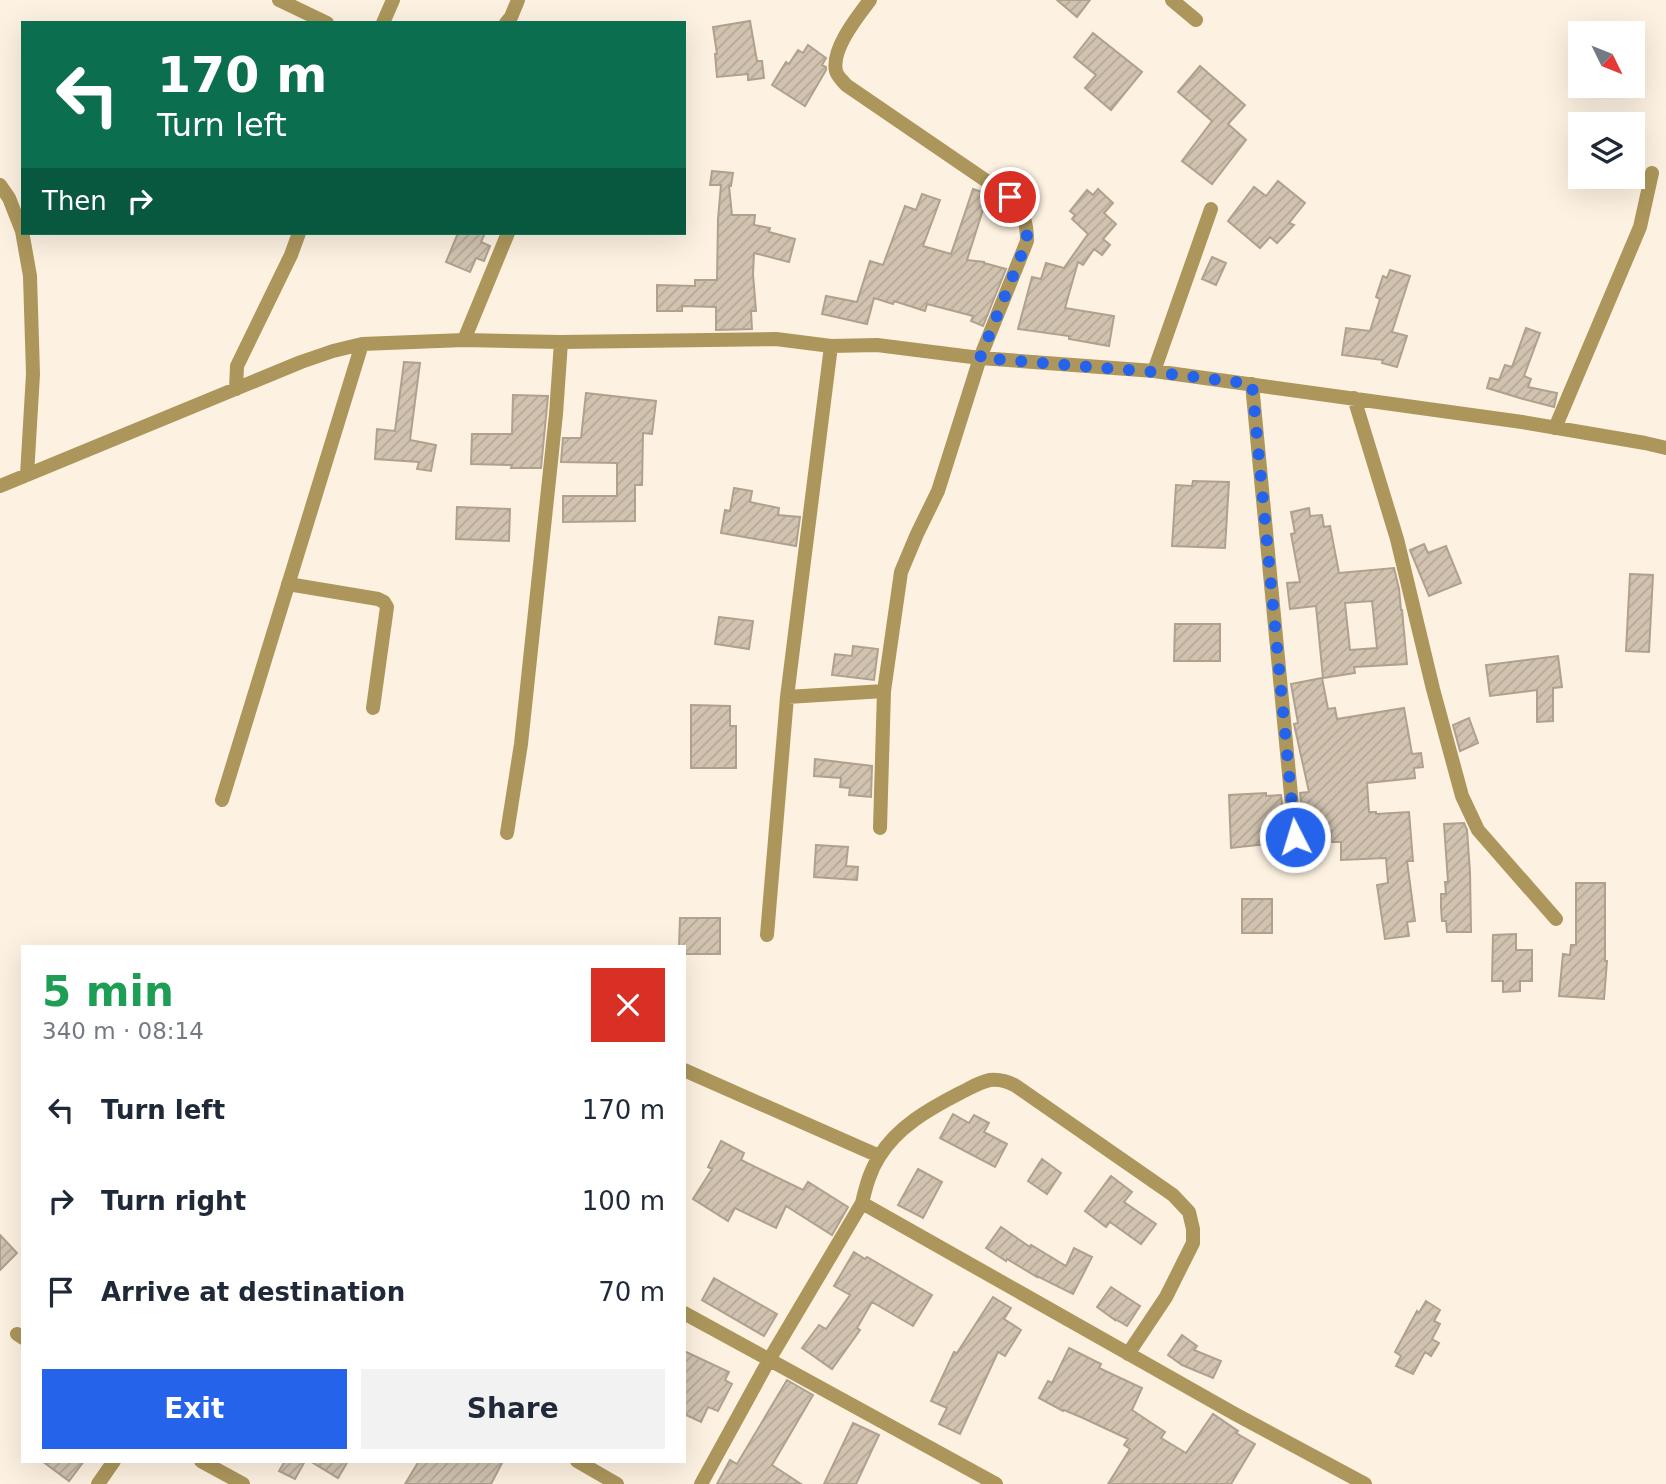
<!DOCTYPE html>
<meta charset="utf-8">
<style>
body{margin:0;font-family:"DejaVu Sans",sans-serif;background:#f2f2f3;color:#1f2937;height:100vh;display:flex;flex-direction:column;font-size:26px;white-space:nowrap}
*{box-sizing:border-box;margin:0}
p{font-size:23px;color:#747a83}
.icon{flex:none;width:38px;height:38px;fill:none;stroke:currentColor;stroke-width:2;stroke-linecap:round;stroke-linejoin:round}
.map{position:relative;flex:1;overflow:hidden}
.drawer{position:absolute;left:21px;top:945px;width:665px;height:518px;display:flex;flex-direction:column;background:#fff;border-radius:0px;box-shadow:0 7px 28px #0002}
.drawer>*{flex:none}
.banner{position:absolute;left:21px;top:21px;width:665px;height:214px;border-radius:0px;box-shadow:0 7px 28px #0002;background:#0b6e4f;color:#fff;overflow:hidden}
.needle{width:46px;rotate:133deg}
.controls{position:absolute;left:1568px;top:21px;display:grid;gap:14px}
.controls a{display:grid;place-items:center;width:77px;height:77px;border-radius:0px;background:#fff;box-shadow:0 7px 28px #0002;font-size:35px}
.pin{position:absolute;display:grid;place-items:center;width:60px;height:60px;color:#fff;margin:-30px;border:4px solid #fff;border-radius:50%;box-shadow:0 2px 7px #0007}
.me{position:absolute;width:77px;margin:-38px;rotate:355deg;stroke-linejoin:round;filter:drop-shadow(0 0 5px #0008)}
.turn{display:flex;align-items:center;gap:24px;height:147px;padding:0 21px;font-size:32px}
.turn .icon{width:91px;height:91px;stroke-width:2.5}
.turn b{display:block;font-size:49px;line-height:60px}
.then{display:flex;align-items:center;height:66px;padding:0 21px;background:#0003;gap:14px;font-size:26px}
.round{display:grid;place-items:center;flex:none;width:74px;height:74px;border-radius:0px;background:#f2f2f3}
.overview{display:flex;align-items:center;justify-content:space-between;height:119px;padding:0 21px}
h1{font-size:42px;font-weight:700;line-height:52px;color:#1e9e55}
.primary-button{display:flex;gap:14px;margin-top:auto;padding:14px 21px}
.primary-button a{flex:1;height:80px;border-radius:0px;background:#2563eb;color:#fff;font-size:28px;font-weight:700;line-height:80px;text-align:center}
.primary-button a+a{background:#f2f2f3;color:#1f2937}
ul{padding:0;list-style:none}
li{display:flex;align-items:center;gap:21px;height:91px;padding:0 21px}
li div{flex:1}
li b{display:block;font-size:26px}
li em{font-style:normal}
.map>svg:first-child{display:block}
</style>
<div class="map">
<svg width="1666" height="1484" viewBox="0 0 1666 1484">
<defs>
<pattern id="building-hatch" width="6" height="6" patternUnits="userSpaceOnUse" patternTransform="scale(1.75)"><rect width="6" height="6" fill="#d1c3af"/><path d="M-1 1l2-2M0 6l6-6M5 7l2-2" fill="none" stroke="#b4a897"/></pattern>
</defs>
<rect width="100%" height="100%" fill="#fdf1e1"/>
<path fill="url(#building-hatch)" stroke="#afa18e" stroke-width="2" fill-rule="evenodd" d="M1057,0H1090L1077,17Z
M750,21L757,61H762L764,78L748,80V74L717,77L715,54H717L713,27Z
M1093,33L1142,72L1111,110L1085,88L1096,75L1074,57Z
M808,45L826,58L822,65L826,67V70L805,106L772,85L786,62L789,64L798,50L803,53Z
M1200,66L1245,105L1228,124L1246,140L1212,184L1182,161L1212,121L1178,92Z
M712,171L733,173L731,186H729L732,215H755L754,225L770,228L769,232L795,239L789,262L754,253L753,274L756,311H751L752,329L716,330V307L682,306V311H657V285L695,286V280H717L718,219L721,185H710Z
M1278,181L1305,203L1289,223L1294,225L1277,243L1270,237L1260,248L1228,221L1254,187L1266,196Z
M973,189L988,194L967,260L984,262V263L1006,269L983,326L971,321L973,316L927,304L925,311L894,301L893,304L874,298L867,324L822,314L826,296L857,302L870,261L883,265L905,206L916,210L922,194L940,200L923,246L951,254Z
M1098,189L1113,203L1104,213L1116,224L1103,239L1110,245L1102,255L1094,249L1083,265L1078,262L1065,308L1114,316L1109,346L1069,339V336L1018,329L1032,277L1041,279L1046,263L1064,268L1088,234L1072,219L1075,215L1070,211L1087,190L1093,195Z
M458,233H485L481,242L490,246L484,261L476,258L470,272L446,262Z
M1212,257L1226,263L1216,285L1202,279Z
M1390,270L1410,276L1392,332L1407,336L1397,367L1382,363L1383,360L1342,355L1346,328L1370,331L1380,299L1376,297L1383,276L1387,278Z
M1526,328L1540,333L1524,376L1531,379L1528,387L1557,393L1554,407L1523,399L1487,388L1490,378L1499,380L1505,365L1512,367Z
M404,362L420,363L410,440L436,445L431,471L417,469L419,462L375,459L377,429L395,431Z
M586,393L656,401L652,434L643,433L642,485H635V521L563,522V496H617V463L561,462L563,438H581Z
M513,395L548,396L541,468H511L512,465L471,464L472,434H512Z
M1193,481L1229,482L1225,548L1172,546L1176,485L1192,486Z
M734,488L752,491L750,502L779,508L778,515L800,517L796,546L721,533L725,510L730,511Z
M457,507L510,509L509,541L456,539Z
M1309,508L1310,516L1322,515L1324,527L1330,526L1339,573L1394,568L1399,589L1401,610H1402L1407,664L1354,667L1355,673L1323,678L1316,606L1290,609L1287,583L1300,582L1291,534L1295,533L1291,512ZM1372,601L1377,648L1350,650L1345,603Z
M1424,544L1428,553L1446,546L1461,583L1429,596L1410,550Z
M1630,574L1653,575L1649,652L1626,651Z
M719,617L753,621L749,649L715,644Z
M1175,624H1220V661H1174Z
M853,646L878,649L874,680L832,675L835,654L852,656Z
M1558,656L1562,687L1553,688V721L1537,722V690L1490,696L1486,665Z
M1322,678L1328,709L1335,708L1337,719L1404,708L1412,754L1421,753L1423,767L1414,768L1415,778L1367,783L1369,812H1376V814L1409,812L1413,861H1407L1415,921L1407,922L1409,936L1385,939L1377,885L1388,883L1386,858L1341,860V842H1331V831L1314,832V820L1303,821L1300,793L1309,792L1294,724L1298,723L1291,684Z
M691,705L730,706V726H736V768H691Z
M1469,718L1478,743L1460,751L1453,725Z
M815,759L872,766L871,797L849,795L850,788L840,787L841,778L814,776Z
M1266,793V796L1281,795L1284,822H1283L1286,842L1231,848L1229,795Z
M1464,823L1467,830L1470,872L1471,932H1447L1446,921H1442L1441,908V894H1446L1445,882H1448L1444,824Z
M816,845L848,847L846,866L858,867L857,880L814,877Z
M1576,883H1605V961H1607L1604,999L1559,996L1563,954L1570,955L1571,945H1576Z
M1242,899H1272V933H1242Z
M680,918H720V954H684V947H679Z
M1516,934V950H1532V981H1520V991L1503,992V981H1492L1493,935Z
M953,1114L969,1123L974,1115L989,1123L984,1132L1007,1144L995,1167L940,1138Z
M721,1141L744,1153L741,1160L803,1190L808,1182L848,1207L832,1235L786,1206L776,1228L735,1208L728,1221L693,1199L712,1169L708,1167Z
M1042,1159L1061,1173L1047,1194L1028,1181Z
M918,1169L942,1182L923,1218L898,1205Z
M1111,1176L1132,1192L1124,1202L1156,1224L1141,1244L1110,1222L1106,1227L1085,1211Z
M1001,1227L1030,1247L1031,1245L1066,1266L1074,1248L1092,1257L1073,1294L1037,1276V1277L1007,1259L1006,1261L986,1248Z
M0,1235L17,1253L0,1270Z
M854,1252L865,1259L867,1257L932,1295L913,1326L872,1302L857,1328L860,1330L832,1369L802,1348L819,1325L826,1329L850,1295L834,1286Z
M714,1278L777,1314L764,1336L702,1300Z
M1111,1287L1140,1306L1127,1326L1115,1319V1320L1097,1307Z
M993,1297L1011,1308L1004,1319L1021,1330L1005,1356L998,1352L960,1434L939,1424L947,1408L931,1401L954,1352L957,1353Z
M1426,1301L1440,1310L1434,1321L1440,1324L1432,1339L1439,1343L1431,1356L1425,1352L1413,1374L1396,1366L1401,1356L1395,1352L1417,1311L1419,1313Z
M1182,1335L1197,1346L1194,1350L1221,1361L1213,1378L1182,1365L1168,1355Z
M1069,1348L1101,1364L1099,1368L1142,1388L1132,1410L1165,1432L1161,1438L1186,1453L1213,1414L1238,1431L1236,1433L1255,1444L1231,1484H1108L1130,1449L1124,1445L1128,1439L1083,1418L1064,1410L1063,1411L1039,1398L1048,1381L1052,1383Z
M684,1351L729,1372L725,1380L732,1384L718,1411L708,1407L701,1422L684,1414Z
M787,1380L813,1395L772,1465L801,1484H717L730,1460L737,1464Z
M853,1423L879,1435L856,1484H824Z
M42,1461H84L69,1481Z
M285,1461H305L295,1479L279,1471Z
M310,1461H348L338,1478Z
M419,1461H503L491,1484H405Z"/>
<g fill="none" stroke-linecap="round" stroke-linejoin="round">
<path stroke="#ac965b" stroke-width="14" d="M279,0L327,23
M870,0C858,16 831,49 836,71C837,76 842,80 846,85L1010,197C1023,213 1027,220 1027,241L980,358L938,491L917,534L901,572L884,691L880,828
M1172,0L1196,20
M383,23L393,0
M506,23L511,17L518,0
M0,185L9,198L22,231L30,276L33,374L27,475
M464,340L508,233
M1154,371L1211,209
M1252,384L1295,837
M236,389L237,366L291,255L299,233
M1354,398L1397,539L1433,689L1462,796L1478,830L1556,919
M1555,428L1640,227L1652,173
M0,486L301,362L333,351L362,344L464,340L561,342L776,339L831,346L877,345L980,358L1154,371L1522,422L1645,443L1666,448
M288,584L378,599L384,602L387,607L373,708
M787,697L884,691
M222,800L362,344
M507,833L521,744L556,414L561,342
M767,935L787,697L831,346
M684,1070L879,1156
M862,1203L1235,1414L1365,1484
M684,1313L996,1484
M17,1334L23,1338
M201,1461L243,1484
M577,1461L617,1484
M98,1484L114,1461
M701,1484L769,1360L862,1203C866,1186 870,1171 879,1157C897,1127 929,1109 960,1093C969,1089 979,1082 990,1080C1000,1079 1007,1081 1016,1086L1173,1195L1189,1212L1193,1229V1243L1166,1297L1128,1354"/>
</g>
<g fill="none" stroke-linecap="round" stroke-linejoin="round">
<path stroke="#2563eb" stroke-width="12" stroke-dasharray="0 21.6" d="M1010,197C1023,213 1027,220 1027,241L980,358L1154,372L1252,384L1295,837"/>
</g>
</svg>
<div class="controls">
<a><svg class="needle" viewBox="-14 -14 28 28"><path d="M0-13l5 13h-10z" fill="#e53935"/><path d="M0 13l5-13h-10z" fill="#747a83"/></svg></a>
<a><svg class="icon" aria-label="layers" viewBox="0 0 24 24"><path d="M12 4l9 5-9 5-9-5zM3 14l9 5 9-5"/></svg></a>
</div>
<div class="pin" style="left:1010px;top:197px;background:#d93025"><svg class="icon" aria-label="arrive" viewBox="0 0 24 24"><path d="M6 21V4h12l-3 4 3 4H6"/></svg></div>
<svg class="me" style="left:1295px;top:837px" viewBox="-20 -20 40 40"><circle r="17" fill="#2563eb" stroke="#fff" stroke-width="3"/><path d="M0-11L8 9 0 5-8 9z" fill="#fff"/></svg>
<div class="banner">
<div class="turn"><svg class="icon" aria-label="left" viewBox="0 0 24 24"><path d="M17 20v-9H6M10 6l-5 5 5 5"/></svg><div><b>170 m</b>Turn left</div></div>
<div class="then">Then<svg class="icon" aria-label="right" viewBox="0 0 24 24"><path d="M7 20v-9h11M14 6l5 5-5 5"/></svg></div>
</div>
<section class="drawer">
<div class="overview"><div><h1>5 min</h1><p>340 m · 08:14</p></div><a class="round" style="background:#d93025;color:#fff"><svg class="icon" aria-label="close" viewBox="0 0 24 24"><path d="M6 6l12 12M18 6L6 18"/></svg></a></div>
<ul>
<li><svg class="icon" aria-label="left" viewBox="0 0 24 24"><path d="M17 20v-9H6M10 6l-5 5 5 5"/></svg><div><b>Turn left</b></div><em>170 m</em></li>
<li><svg class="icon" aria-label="right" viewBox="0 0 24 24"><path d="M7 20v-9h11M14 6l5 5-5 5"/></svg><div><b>Turn right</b></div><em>100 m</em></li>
<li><svg class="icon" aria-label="arrive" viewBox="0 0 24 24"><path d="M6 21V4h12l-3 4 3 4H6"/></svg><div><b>Arrive at destination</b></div><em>70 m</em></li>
</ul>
<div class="primary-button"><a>Exit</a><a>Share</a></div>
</section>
</div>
